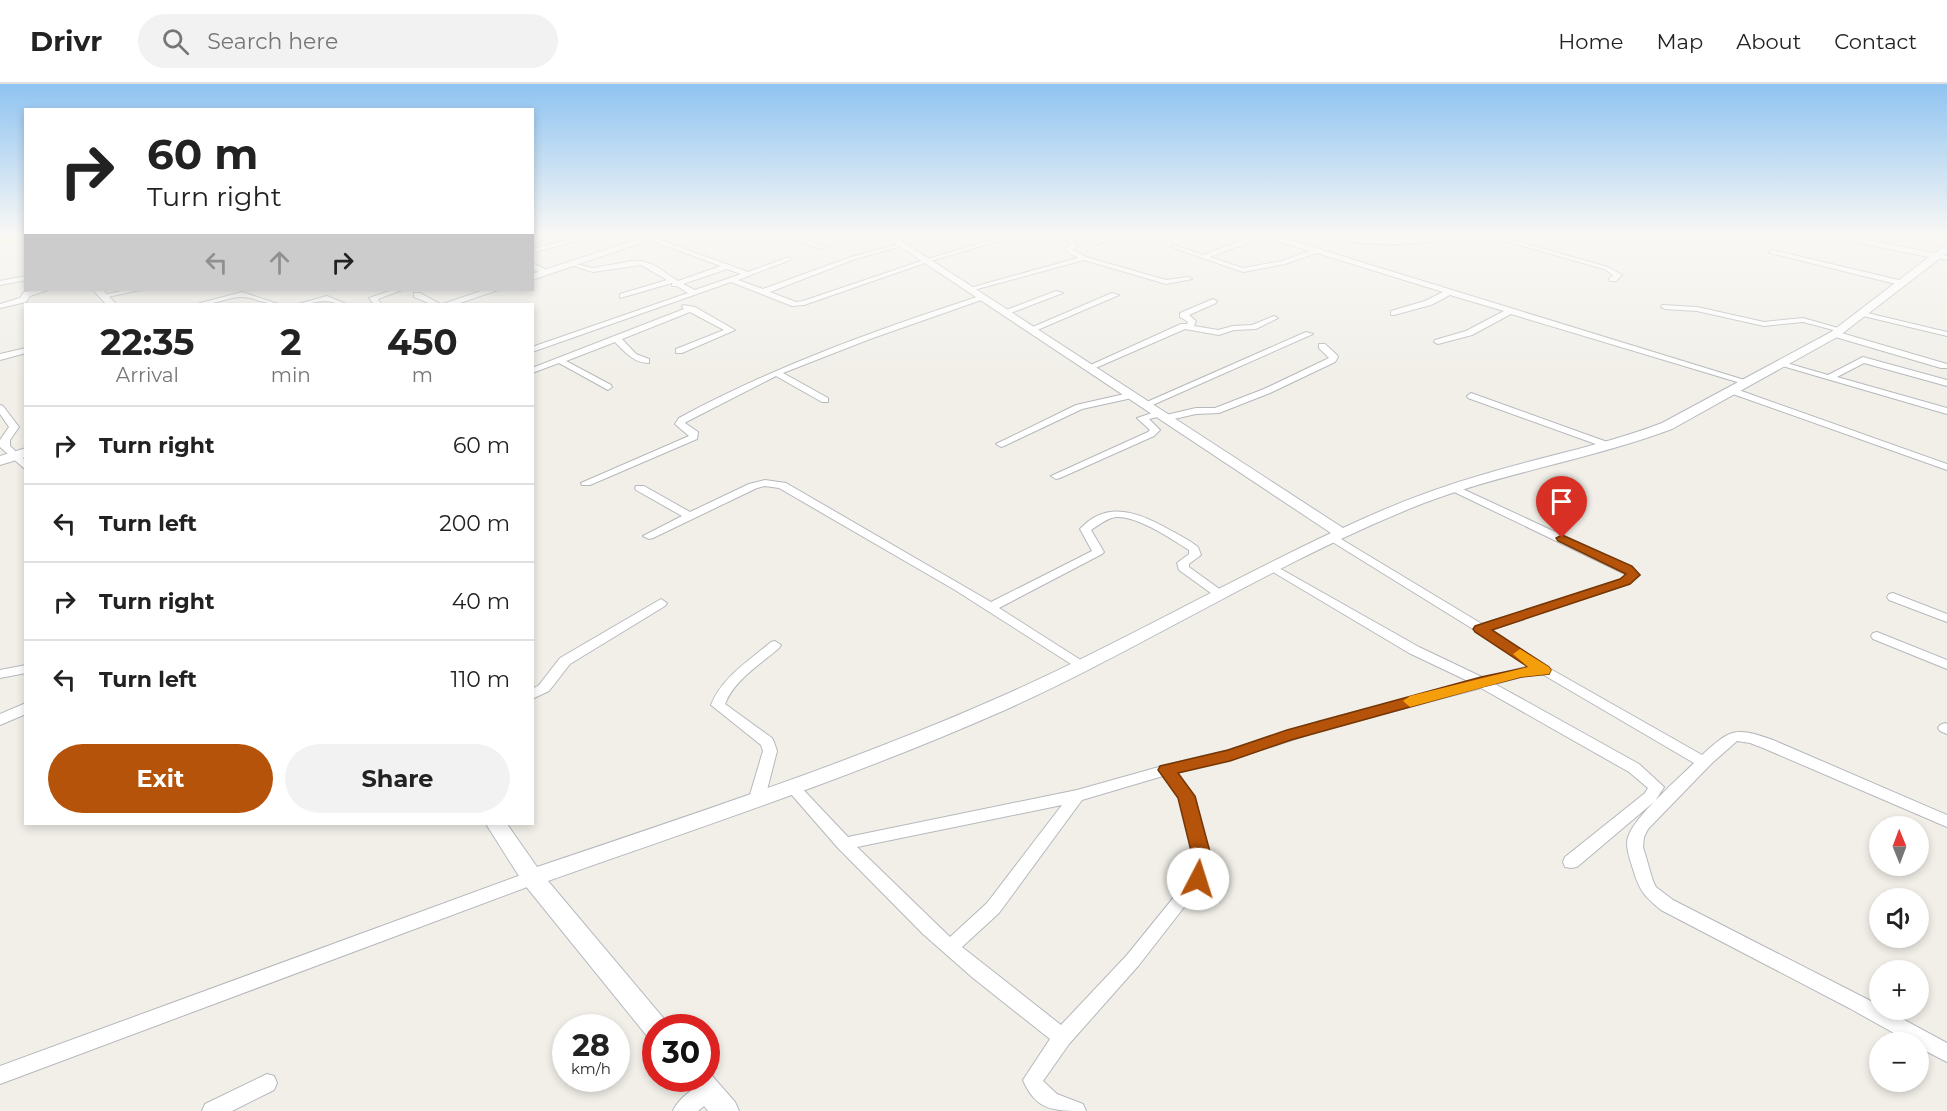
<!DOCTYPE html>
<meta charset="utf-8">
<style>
body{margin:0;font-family:Montserrat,sans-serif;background:#f2f2f2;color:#222;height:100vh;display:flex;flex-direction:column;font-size:22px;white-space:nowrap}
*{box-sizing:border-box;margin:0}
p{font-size:20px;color:#767676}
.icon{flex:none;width:33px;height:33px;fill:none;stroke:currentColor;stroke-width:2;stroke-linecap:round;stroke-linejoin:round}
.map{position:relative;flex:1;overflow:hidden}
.details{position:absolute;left:24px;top:219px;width:510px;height:522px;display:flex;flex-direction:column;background:#fff;border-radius:0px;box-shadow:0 3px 9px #0003}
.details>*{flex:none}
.banner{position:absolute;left:24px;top:24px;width:510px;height:183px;border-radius:0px;box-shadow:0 3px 9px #0003;background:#fff;color:#222;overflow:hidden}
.needle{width:39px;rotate:359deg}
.fabs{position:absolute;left:1869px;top:732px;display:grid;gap:12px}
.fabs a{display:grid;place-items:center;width:60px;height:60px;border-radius:50%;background:#fff;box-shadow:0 3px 9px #0003;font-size:30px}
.speed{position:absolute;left:552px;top:930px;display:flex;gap:12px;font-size:30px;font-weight:700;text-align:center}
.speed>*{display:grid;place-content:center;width:78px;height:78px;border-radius:50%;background:#fff;box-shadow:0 3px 9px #0003;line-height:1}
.speed small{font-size:15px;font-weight:400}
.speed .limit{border:9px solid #d22;background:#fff;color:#111}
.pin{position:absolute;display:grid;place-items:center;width:51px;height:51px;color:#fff;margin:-62px -26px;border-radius:50% 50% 50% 0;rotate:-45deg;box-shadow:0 0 6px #0007}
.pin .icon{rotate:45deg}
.me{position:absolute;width:66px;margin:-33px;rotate:5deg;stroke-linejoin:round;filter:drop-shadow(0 0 4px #0008)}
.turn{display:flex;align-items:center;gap:21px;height:126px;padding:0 24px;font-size:27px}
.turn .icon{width:78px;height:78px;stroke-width:2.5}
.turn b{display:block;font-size:42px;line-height:51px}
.lanes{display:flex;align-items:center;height:57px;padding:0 24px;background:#0003;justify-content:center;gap:30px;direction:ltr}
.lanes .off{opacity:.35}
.eta{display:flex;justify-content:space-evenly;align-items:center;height:102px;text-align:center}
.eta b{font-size:36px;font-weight:700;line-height:42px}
.primary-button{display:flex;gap:12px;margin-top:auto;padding:12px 24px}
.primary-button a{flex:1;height:69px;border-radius:36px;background:#b45309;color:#fff;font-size:24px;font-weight:700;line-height:69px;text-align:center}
.primary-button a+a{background:#f2f2f2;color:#222}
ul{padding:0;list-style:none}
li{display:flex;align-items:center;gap:18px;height:78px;padding:0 24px;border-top:2px solid #e0e0e0}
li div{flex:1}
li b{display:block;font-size:22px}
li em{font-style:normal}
header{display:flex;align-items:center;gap:36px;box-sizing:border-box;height:84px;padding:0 30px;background:#fff;border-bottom:2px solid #e0e0e0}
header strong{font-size:28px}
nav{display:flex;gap:33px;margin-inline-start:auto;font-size:21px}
.search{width:420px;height:54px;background:#f2f2f2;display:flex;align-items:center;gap:15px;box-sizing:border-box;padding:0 21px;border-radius:33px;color:#767676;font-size:22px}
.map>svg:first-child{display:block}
</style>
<header>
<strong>Drivr</strong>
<div class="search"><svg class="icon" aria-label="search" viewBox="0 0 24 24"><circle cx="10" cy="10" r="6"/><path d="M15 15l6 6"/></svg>Search here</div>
<nav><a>Home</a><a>Map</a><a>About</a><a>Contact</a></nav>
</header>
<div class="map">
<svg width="1947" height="1027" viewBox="0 0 1947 1027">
<rect width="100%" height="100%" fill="#f1efe8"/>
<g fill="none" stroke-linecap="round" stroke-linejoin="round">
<defs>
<path id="street" d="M544,150H554L532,161V155Z
M590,150H600L532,169V165Z
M716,150H726L719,153Z
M784,150H793L825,164L820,165Z
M904,150H918L891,156L888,154Z
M1011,150H1021L928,178L804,221L792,222L731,198L532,268V263L688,209L677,202H672V199L620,214V210L667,196L641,181L593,188L571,181V179L593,184L632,177H641L654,181L678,197L721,182L647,155V153L649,152L748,188L786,174H790V176L738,196L763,205L851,173L903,159L906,161L855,175L770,208L796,218L803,217L924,176ZM727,185L741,190L695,206L683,200Z
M1051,150C1061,150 1073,153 1078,162L1072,166L1086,173L1166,196L1188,193L1192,195L1166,200L1084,176L970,207L966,205L1078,174L1064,166L1071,160Z
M1098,150H1105L1110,154L1100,160H1096V158L1102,154Z
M1258,150H1269L1321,165L1322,166L1751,298L1744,300L1511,230L1472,251L1438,260L1434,258L1435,256L1466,247L1504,227L1450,211L1431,221L1394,231H1391V227L1425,217L1443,208L1317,169L1285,180L1243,188L1171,163L1174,161L1203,171ZM1263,153L1310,167L1282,177L1243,184L1210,173Z
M1323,150L1408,156L1456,150C1434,164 1345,163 1323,150Z
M1481,150H1491L1608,183L1622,191L1616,197H1610L1609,195L1613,191L1604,185Z
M1772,166L1903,197L1904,199L1900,201L1770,169L1769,168Z
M1936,170L1947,172V176L1934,173V171Z
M532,179L549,187L550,189L543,191L532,184Z
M26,192V196L0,201V197Z
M37,206H48L30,212L26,218L0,224V220L20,214L24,208Z
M127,206H140L103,214L99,212Z
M392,206H402L378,215L381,220H374L369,214Z
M1056,207L1063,209L1008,230L1001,228Z
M242,208L278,220C265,221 253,212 240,213C225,214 212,222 197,220Z
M414,209H420L440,220H431L414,213Z
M1112,209L1119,211L1035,247L1028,245Z
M327,212L346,220C338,221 332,217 325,217C316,217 308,221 298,220Z
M980,212L987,214L870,255L783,289L828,314V318H822L776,292L686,338L685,339L698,348L697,355L590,401H582L581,399L689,352L675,340L679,334C775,282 876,246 980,212Z
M1213,215L1217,217L1216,219L1189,231L1196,237L1194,242L1218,246L1233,242L1252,241L1274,232L1278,234L1256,245L1234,246L1219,251L1185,245L1091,286L1084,284L1181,240H1187L1188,238L1180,233V229Z
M683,221L695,223L735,246L682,269H676V265L724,246L690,228L622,255L636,270L649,275V279C634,279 625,268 615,258L566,277L611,301L612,303L608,306L559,279L532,289V284L684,225L682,223Z
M1662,221L1697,223L1764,238L1803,234L1845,246L1841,248L1803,238L1764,242L1697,227L1665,225L1661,223Z
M1859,227L1947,248V252L1859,231Z
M1306,248L1313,250L1148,323L1145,324L1140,321Z
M1832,248H1838L1947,280V284H1941L1832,252Z
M1319,260H1325L1337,271L1338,273L1335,278L1270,309L1219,329L1196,330L1165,337L1160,334L1162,332L1196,324H1215L1264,305L1329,274L1319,264Z
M26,264V269L0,276V270Z
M1863,273L1947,296V302L1864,279L1837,293L1947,324V330L1779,281L1783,278L1828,291Z
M1733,304L1947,380V386L1730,309V305Z
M1129,309L1133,312L1132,314L1082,325L1004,362L1001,363L996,360L1076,321Z
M1471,309L1610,359L1612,361L1607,364L1604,363L1468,314L1467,312Z
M0,321L3,322L19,343L10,356V362L26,377V386L0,363V356L9,343L0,330Z
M1158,327L1161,328V332L1149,335L1160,346L1154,352L1060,394L1056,395L1051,392L1148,348L1150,346L1137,334Z
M765,396L786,399L991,518L1092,467L1080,445C1107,415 1140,429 1170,446C1179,451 1189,456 1198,463L1201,471L1189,480V483L1225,509L1219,513L1215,512L1179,486L1177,479L1189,470V466C1172,455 1136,431 1116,433C1107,434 1099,441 1091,446L1104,468L1102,470L999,524L1087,580L1089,583L1082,587L955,506L779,404L765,402L757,404L653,454L649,455L643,452L682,432L636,406L635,404L636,402H644L690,428L749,400Z
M1454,401L1631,483L1640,491L1629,500L1491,546L1547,583L1702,671C1731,644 1736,643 1773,656L1947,731V743L1763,664L1750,659L1737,657L1712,679L1648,745L1644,753L1643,763L1653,797L1656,803L1673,816L1861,912L1880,922V926H1886L1947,959V978L1918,963V958H1910L1849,924L1661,826C1644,812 1639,806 1633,785C1630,775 1625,763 1628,753C1635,732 1677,696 1694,679L1542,590H1532L1495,600L1639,680L1664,703L1655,717L1577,783L1571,784L1565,783L1563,778L1565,773L1645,709L1648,704L1629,688L1481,604L1323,646L1230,676L1176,689L1195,713L1211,779L1206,795L1139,881L1069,960L1043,997L1057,1010L1083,1020L1086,1027C1054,1027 1036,1027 1023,996L1050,955L973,894L923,850L838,764L784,702L786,698L791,696L796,698L848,753L1077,706L1166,681L1229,666L1320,637L1470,598L1409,569L1268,485L1266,483L1272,480L1419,563L1484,594L1529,582L1502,563L1326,454L1328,452H1336L1482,540L1621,496L1627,491L1450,406L1449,404ZM1163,692L1180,715L1195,779L1191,792L1127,871L1061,941L962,863L999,829L1082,716ZM1062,721L987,819L950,853L857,763Z
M1893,509L1947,530V538L1889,516L1887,513L1889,510Z
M661,515L667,519L665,522L570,580L549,607L532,615V605L539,601L560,574Z
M1877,548L1947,576V585L1873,555L1871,552L1873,549Z
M775,557L781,561L779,564C761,580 734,596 725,620L772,654L774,658L777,667L765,714L762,718L757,720L752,718L749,714L763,667L761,661L711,621C722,593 749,577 771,558Z
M26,581V589L0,594V586Z
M26,619V630L0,641V630Z
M1945,639L1947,640V650L1940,647L1938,644L1940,641Z
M532,787L538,789L540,794L538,799L0,1000V982Z
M267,990L274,992L277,999L274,1006L232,1027H202L205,1020Z
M708,997L715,999L718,1006L715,1013L698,1027H673C678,1015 695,1002 708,997Z"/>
<path id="secondary" d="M654,150H667L532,196V190Z
M881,150H891L1343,444C1389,422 1436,404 1485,390C1544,372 1605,361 1662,339L1831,248L1929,173L1817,150H1835L1935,169L1947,161V169L1839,252L1672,345C1586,377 1494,390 1409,425C1270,482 1142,564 1005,626C856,692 701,743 548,797L665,936L668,944H656V956L647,952L524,800L486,740H507L537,783C690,731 845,681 993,616C1108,566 1217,503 1331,449Z
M93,206H103L116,220H106Z
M484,206H498L457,220H443Z
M26,364V373L0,381V372Z
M706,985L735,1018L739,1027H708L689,1003L685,994H706Z"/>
<path id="primary" d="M26,151V157L0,159V153Z"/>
</defs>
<use href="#street" stroke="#b5b8bc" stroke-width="2"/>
<use href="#secondary" stroke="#b6babf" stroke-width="2"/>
<use href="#primary" stroke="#f2c960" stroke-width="2"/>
<use href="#street" fill="#fff" fill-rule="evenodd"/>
<use href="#secondary" fill="#fff" fill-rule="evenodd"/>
<use href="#primary" fill="#fff2af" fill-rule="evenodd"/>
</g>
<linearGradient id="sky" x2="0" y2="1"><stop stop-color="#8fc3f1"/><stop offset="0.51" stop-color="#f9f8f5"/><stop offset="1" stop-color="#f9f8f5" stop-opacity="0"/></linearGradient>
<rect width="1947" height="294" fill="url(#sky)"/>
<path fill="#b45309" stroke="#753606" stroke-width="1.5" d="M1562,451L1632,482L1640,491L1630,500L1492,546L1549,583L1551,586L1549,590L1521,593L1482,603L1291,656L1230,677L1178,689L1195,712L1213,779L1205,800L1198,802L1192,800L1189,795L1194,779L1178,714L1158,686L1160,682L1228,666L1287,646L1481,593L1528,583L1475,548L1473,545L1475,542L1620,495L1626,490L1558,457L1556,454Z"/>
<path fill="#f59e0b" d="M1520,565L1549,583L1551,586L1549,590L1521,593L1410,623L1403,617L1410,612L1528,583L1513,570Z"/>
</svg>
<div class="fabs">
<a><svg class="needle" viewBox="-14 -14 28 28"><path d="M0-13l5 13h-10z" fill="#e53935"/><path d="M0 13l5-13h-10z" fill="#767676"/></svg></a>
<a><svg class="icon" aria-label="sound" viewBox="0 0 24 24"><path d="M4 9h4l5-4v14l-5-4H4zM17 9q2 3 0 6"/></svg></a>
<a>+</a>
<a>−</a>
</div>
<div class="speed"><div>28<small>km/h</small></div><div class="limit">30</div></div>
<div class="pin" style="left:1562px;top:454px;background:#d93025"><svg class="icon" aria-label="arrive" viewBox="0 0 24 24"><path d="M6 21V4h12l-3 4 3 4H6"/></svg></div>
<svg class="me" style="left:1198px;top:795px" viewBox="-20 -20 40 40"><circle r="19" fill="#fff"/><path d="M0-13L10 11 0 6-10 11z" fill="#b45309"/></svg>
<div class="banner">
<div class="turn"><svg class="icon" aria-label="right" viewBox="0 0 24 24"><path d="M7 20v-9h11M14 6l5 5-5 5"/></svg><div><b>60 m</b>Turn right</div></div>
<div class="lanes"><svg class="icon off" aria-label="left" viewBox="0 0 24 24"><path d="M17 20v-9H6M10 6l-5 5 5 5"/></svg><svg class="icon off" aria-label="ahead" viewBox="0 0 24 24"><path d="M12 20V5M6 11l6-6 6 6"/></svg><svg class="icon" aria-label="right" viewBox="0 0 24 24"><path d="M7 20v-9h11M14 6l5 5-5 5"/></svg></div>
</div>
<section class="details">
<div class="eta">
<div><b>22:35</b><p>Arrival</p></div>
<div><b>2</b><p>min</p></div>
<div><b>450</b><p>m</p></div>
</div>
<ul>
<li><svg class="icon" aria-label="right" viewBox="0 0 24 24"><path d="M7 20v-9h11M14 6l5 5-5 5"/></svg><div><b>Turn right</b></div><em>60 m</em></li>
<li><svg class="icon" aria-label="left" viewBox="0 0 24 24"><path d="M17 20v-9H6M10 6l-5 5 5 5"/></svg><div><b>Turn left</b></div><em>200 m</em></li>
<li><svg class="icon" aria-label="right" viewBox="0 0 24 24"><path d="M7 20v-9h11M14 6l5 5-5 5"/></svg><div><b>Turn right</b></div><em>40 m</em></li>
<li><svg class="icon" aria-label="left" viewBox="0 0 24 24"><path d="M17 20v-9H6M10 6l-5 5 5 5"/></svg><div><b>Turn left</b></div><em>110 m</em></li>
</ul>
<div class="primary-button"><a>Exit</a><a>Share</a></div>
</section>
</div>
